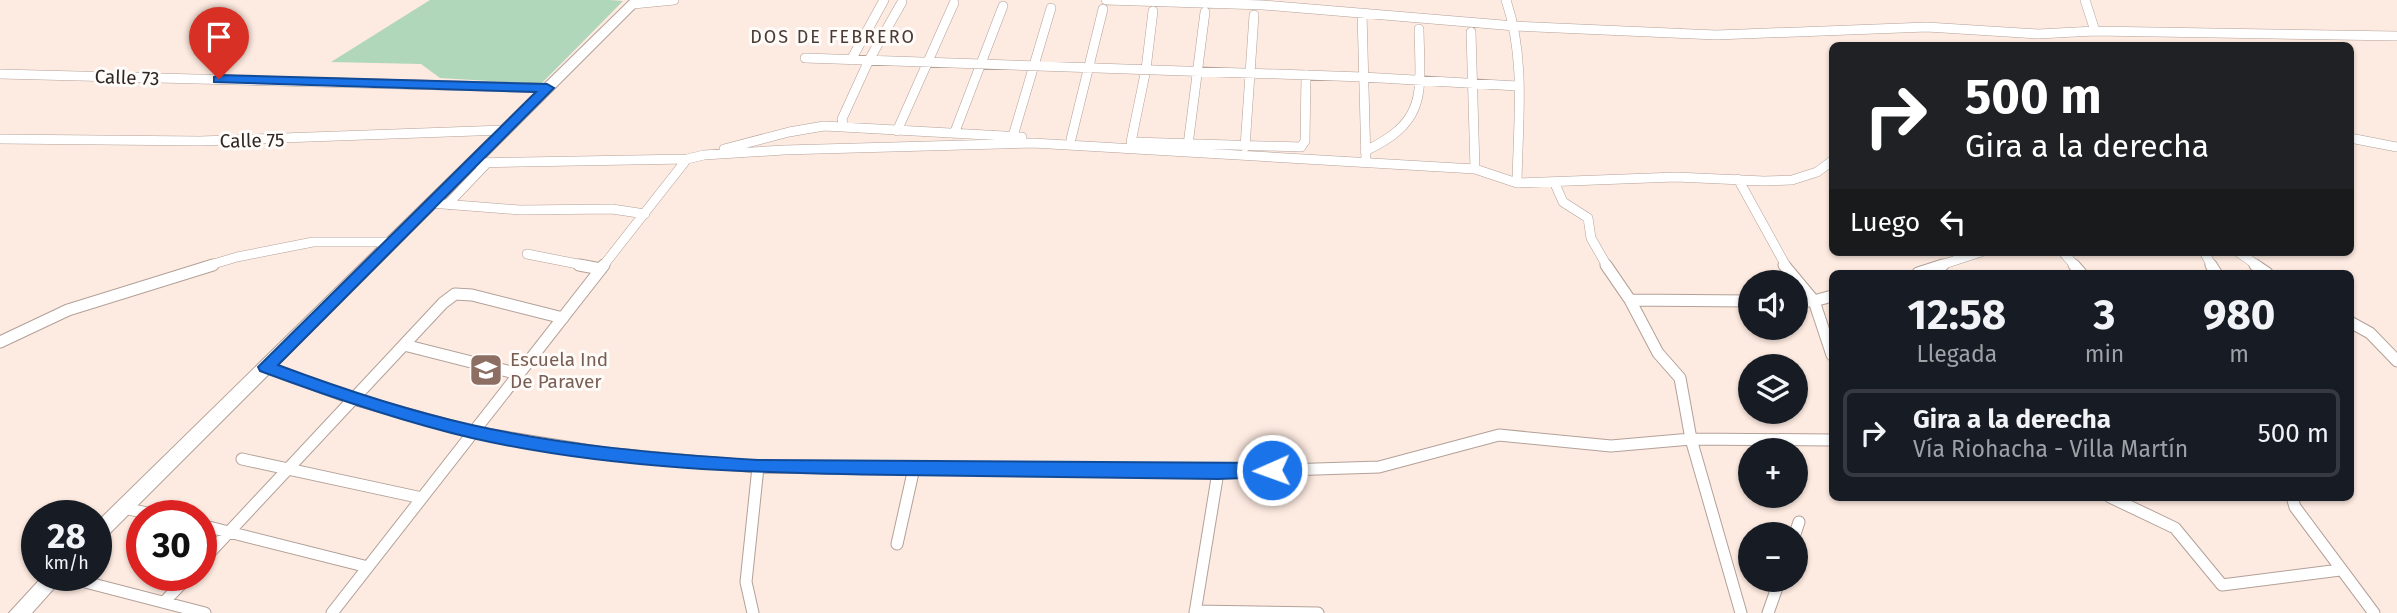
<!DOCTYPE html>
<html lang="es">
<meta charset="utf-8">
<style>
body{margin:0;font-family:"Fira Sans",sans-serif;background:#20242c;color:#f1f3f6;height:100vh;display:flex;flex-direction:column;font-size:26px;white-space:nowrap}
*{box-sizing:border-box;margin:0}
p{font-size:23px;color:#9ea1a6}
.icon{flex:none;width:38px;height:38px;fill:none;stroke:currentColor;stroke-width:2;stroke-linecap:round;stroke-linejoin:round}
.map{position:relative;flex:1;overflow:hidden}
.sheet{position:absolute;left:1829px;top:270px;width:525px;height:231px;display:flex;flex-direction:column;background:#171b24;border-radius:10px;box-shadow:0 2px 5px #0004}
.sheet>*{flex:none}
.guide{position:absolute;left:1829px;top:42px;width:525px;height:214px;border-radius:10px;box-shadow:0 2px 5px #0004;background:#202124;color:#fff;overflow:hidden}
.buttons{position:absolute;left:1738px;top:270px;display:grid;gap:14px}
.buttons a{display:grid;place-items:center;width:70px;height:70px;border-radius:50%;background:#171b24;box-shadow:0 2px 5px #0004;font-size:35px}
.speed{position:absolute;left:21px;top:500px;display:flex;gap:14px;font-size:35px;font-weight:700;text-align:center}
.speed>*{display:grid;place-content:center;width:91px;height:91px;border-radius:50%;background:#171b24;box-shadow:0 2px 5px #0004;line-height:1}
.speed small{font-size:18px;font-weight:400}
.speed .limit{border:10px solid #d22;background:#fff;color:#111}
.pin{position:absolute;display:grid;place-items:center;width:60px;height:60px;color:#fff;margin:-72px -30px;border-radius:50% 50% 50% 0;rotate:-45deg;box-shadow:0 0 7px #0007}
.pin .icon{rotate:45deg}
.me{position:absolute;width:77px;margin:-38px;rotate:268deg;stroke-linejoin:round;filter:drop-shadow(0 0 5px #0008)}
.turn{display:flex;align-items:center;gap:24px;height:147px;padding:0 21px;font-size:32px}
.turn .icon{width:91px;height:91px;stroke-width:2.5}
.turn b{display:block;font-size:49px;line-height:60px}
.then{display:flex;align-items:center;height:66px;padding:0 21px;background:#0003;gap:14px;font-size:26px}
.eta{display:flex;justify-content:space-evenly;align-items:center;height:119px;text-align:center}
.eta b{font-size:42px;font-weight:700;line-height:49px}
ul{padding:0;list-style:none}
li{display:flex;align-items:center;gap:21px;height:88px;margin:0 14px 10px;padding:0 7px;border:4px solid #363941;border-radius:10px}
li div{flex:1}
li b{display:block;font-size:26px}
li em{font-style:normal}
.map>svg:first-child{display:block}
</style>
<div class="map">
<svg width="2397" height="613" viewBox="0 0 2397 613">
<rect width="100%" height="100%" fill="#fdeae0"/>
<path fill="#b0d7ba" d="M430,0H610L623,1L541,84L440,78L421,64L331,62Z"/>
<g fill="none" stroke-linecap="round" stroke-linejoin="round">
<defs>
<path id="minor-far1" d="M1106,0L1263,5L1515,26L1716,35L1927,27L2038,34L2095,31L2397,36
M1506,0C1526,59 1518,121 1517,183
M2085,0L2095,31
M633,4L674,0
M1362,13L1366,162
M1471,32L1475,169
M805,58L1363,77L1517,86
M851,60L884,0
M0,74L547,88
M843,125L842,119L869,60L902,2
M897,131L954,3
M954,134L1003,6
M1013,136L1051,8
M2350,138L2397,147
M0,139L200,141L504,130
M1071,139L1103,9
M1131,142L1146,69L1153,11
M1133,142L1301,147L1305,141L1306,75
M1188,145L1205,12
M1245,147L1254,15
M724,149L789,132L824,126L1022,137
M1365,151C1429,121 1420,92 1419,29
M471,163L687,159L704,155L784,150L1033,143L1475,169L1517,183L1676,177L1764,181L1792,180L1817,172L1832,161
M1738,179L1786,266
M1555,184L1563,202L1588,218L1591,238L1607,266
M430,203L520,210L612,209L645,214
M447,205L487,163
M2063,252L2075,266
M2204,252L2212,266
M2238,252L2258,266
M527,254L588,266
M207,266L237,257L313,242H391
M603,266L687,159
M1938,266L1981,252"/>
<path id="minor" d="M579,265L601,269
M1606,265L1630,300L1658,353L1680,378L1691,439L1741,613
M1784,265L1814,301L1832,355
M2074,265L2081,273
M2211,265L2216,273
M2255,265L2267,273
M1918,273L1943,265
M1630,300L1750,301
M1796,301H1814L1832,296
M2350,322L2370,333L2397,361
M0,342L68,310L213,265
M404,345L519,374
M266,367L353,399L473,432L604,453L758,467L1218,472L1379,467L1499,435L1611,446L1691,439L1832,440
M242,459L422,498
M2110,497L2175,528L2222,585L2340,570
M2292,497L2295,507L2374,613
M124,508L161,516
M201,525L368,567
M1795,534L1799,522
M897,544L914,468
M201,562L443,303L455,294L472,295L563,318
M62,576L205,613
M164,602L189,576
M1195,611L1318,613
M332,613L604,265
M753,613L746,582L758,467
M1195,613L1218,472
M1768,613L1780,579"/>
<path id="secondary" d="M630,0H643L103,540L96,542V523Z
M43,576H65L32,613H9Z"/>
</defs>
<use href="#minor-far1" stroke="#b3a198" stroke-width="10"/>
<use href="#minor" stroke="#b3a198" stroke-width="13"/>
<use href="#secondary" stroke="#b3a198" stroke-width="2"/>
<use href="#minor-far1" stroke="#fff" stroke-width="9"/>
<use href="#minor" stroke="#fff" stroke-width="11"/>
<use href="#secondary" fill="#fff" fill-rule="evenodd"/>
</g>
<path fill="#1a73e8" stroke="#114b97" stroke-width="2" d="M219,75L547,84L554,88L278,365C342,389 405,410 472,425C565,446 663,454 758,460L1272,463L1278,465L1281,470L1278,475L1272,477L1218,479C1112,478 1006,476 900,475C756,473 612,470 472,438C400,421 330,397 260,371L258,367L536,92L214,82V77Z"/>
<defs>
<symbol id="school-square" viewBox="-11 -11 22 22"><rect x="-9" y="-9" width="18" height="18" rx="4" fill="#8d6e63" stroke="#fffbf9"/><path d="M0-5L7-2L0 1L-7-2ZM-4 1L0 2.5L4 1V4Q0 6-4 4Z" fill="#fff"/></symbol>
</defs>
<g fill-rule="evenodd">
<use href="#school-square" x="467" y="351" width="38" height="38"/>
</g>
<g text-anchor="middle" stroke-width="6" stroke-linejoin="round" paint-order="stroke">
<g font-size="18" letter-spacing="2" fill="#4a3c34" stroke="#fffbf9">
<text x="833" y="43">DOS DE FEBRERO</text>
</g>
<g font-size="19" fill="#2e2723" stroke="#fffbf9">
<text transform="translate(127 77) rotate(2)" y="7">Calle 73</text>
<text transform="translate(252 140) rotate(-1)" y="7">Calle 75</text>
</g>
<g font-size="19" fill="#785e54" stroke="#fffbf9" text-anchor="start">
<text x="510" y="366">Escuela Ind<tspan x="510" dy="22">De Paraver</tspan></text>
</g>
</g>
</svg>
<div class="buttons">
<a><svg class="icon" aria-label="sound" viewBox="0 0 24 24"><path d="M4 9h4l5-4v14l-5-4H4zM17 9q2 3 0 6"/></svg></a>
<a><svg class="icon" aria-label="layers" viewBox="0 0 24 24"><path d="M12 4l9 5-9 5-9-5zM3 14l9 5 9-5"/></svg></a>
<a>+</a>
<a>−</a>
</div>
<div class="speed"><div>28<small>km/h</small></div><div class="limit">30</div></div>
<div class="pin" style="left:219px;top:79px;background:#d93025"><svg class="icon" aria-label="arrive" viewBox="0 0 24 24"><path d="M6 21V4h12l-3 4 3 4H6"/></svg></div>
<svg class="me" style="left:1272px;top:470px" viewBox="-20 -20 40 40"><circle r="17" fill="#1a73e8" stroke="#fff" stroke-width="3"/><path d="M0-11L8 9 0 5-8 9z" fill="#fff"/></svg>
<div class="guide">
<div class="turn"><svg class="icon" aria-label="right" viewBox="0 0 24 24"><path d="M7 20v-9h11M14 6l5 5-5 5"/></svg><div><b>500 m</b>Gira a la derecha</div></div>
<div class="then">Luego<svg class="icon" aria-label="left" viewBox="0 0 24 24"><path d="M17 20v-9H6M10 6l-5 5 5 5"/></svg></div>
</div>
<section class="sheet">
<div class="eta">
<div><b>12:58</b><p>Llegada</p></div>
<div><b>3</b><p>min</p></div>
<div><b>980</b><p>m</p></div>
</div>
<ul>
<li><svg class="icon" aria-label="right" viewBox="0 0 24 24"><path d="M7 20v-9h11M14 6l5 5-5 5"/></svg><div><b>Gira a la derecha</b><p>Vía Riohacha - Villa Martín</p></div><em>500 m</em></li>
</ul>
</section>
</div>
